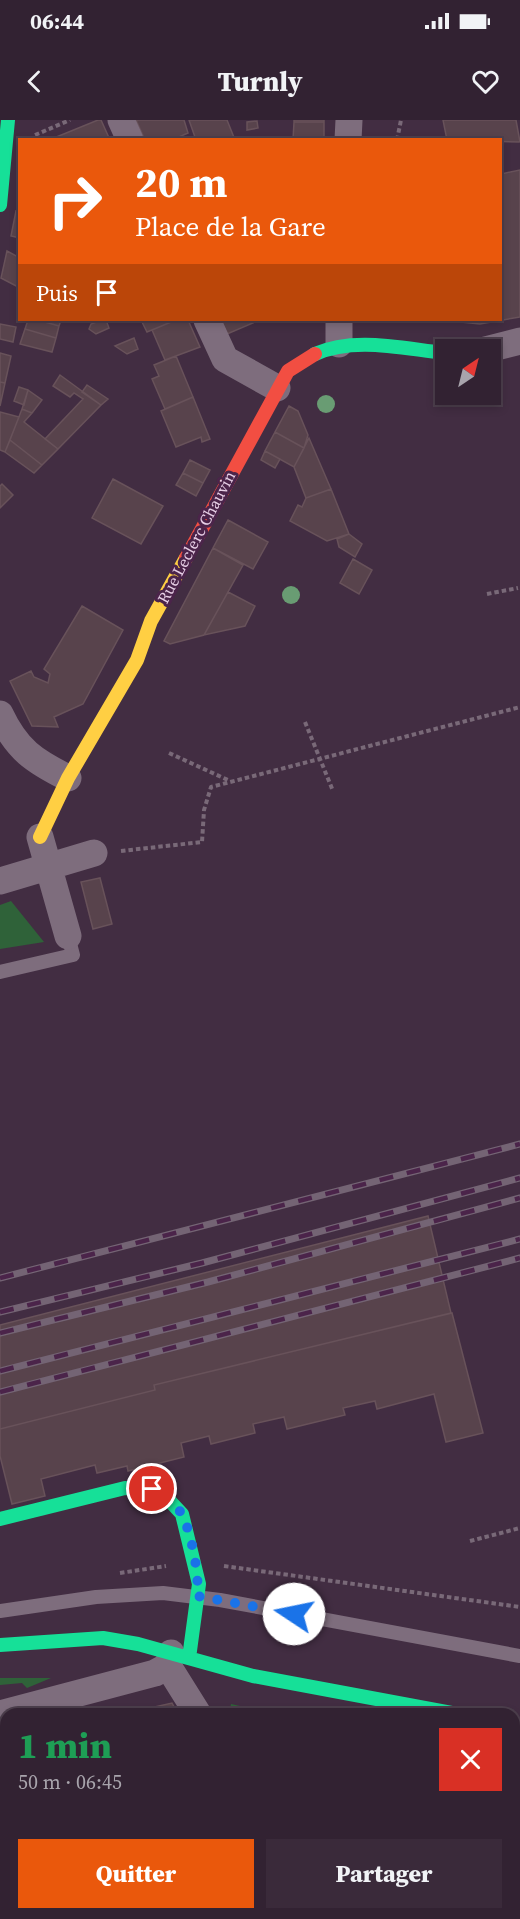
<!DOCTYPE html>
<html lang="fr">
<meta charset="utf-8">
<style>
body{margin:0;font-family:"Source Serif 4",serif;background:#3a2a3a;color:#f1f3f6;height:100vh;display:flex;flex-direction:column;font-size:22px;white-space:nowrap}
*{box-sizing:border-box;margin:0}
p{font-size:20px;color:#a8a4ac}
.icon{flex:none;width:33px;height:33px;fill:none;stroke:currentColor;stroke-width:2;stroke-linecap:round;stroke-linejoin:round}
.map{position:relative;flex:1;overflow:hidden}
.side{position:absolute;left:0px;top:1588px;width:520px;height:212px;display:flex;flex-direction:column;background:#322232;border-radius:18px 18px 0 0;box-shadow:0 3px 9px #0003,0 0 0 2px #4d3f4d}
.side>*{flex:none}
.guide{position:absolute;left:18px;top:18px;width:484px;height:183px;border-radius:0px;box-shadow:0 3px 9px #0003,0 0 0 2px #4d3f4d;background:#ea580c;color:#fff;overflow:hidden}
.needle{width:39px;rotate:35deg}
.controls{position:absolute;left:435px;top:219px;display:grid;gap:12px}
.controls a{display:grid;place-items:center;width:66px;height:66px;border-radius:0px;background:#322232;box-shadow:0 3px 9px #0003,0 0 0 2px #4d3f4d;font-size:30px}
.pin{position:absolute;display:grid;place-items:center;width:51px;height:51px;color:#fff;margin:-26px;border:3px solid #fff;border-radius:50%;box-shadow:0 2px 6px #0007}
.me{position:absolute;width:66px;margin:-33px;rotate:281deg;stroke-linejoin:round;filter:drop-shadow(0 0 4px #0008)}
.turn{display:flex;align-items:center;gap:21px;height:126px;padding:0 18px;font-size:27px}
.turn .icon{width:78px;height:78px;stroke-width:2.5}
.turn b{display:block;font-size:42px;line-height:51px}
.then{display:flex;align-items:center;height:57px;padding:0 18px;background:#0003;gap:12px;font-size:22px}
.round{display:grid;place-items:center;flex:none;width:63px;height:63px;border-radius:0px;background:#3a2a3a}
.overview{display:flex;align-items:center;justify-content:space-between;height:102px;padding:0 18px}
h1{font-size:36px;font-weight:800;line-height:45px;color:#1e9e55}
.action{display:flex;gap:12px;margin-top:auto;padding:12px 18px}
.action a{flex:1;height:69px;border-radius:0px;background:#ea580c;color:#fff;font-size:24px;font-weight:800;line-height:69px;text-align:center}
.action a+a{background:#3a2a3a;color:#f1f3f6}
.status{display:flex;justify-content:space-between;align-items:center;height:42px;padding:0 30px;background:#322232;direction:ltr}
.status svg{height:16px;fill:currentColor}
header{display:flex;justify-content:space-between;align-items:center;height:78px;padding:0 18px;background:#322232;font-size:27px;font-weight:800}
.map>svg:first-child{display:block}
</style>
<div class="status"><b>06:44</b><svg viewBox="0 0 49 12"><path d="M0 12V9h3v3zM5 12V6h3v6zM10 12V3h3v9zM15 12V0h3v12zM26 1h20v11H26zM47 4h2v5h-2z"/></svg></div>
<header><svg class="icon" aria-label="back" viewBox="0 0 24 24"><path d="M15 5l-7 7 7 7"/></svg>Turnly<svg class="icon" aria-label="heart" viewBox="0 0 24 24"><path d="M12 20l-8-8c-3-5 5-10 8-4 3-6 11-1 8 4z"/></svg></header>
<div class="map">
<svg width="520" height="1799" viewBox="0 0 520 1799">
<rect width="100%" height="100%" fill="#422d42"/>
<path fill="#2f6239" d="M11,781L44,822L0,829V785Z
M0,1558H51L27,1568L22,1563L0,1565Z
M231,1584L277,1594H229Z"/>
<path fill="#58434c" stroke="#68525a" stroke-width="1.5" d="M98,0H101L110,20H49Z
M136,0H184L188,13L172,20H145Z
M189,0H227L235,20H196Z
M294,0H324V2H294Z
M443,0H516L520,22L447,20Z
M257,1L258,8L247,10V2Z
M294,2H324V20H293Z
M520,50V197L480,204L441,200H501V54Z
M16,91L20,92V118L11,116Z
M7,131L20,138V168L1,158Z
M28,200H38L59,206L56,218L25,209Z
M38,200H61L59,206Z
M102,200H106L109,208L96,214L89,209L91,204Z
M141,200H176L147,212Z
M176,200H188L200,227L165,240L152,210Z
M221,200H251L253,203L227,214Z
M0,204L16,207L13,222L0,219Z
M25,209L56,218L52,232L20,224Z
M134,218L138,229L127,234L115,226Z
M0,233L11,236L5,263L0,262Z
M176,236L193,277L165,289L152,259L159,256L154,245Z
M60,255L101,285L58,329L45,319L83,279L74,273L70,277L53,266Z
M0,262L5,263L0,286Z
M87,265L108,279L101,285L82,272Z
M19,267L28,270L24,285L14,281Z
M28,270L42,280L32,293L22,289Z
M193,277L210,319L202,322L201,317L176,327L161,291Z
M289,286L298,291L308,315L304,328L275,312Z
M22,289L32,293L24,302L58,329L42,345L10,320Z
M0,292L19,297L5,332L0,330Z
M275,312L304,328L294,347L265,331Z
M309,318L331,369L306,378L294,347Z
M10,320L42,345L34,353L5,332Z
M265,331L280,339L275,348L261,340Z
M190,340L210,350L203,363L183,353Z
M183,353L203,363L196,376L176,365Z
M113,359L163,386L141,424L92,398Z
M2,364L13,375L0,388V366Z
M331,369L349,414L327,421L290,401L298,385L302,387L306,378Z
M228,400L268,422L253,449L213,428Z
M349,414L362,424L355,437L339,427L337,419Z
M213,428L243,445L204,515L170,524L164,521Z
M353,439L372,450L359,474L340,463Z
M228,472L255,486L245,506L204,515Z
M82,486L123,510L83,584L54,597L58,607L32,606L10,561L31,551L34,557L48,563L50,554L44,549Z
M100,758L112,804L93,809L81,762Z
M428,1096L451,1193L154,1265L155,1270L0,1309V1205Z
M452,1193L483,1313L446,1322L434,1274L377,1289L375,1281L343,1288L345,1295L287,1309L284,1297L253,1304L255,1313L211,1324L209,1316L181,1323L184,1337L128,1351L127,1346L97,1353L95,1345L41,1359L45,1376L12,1384L0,1336V1309L155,1270L154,1265Z
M172,1583L178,1594H123Z
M6,1625V1647L1,1626Z
M0,1626L6,1647V1667L0,1669Z
M6,1716V1728L0,1730V1718Z
M514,1753L520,1754V1790L514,1789Z
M514,1789L520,1790L519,1799L502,1797V1794H514Z"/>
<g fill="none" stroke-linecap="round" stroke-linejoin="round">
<path stroke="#796978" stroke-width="4" stroke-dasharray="4.5 3" stroke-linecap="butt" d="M35,15L70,0
M397,20L401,0
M487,474L518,468
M305,602L333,671
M169,633L230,661
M121,731L202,722L204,690L211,667L520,587
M470,1421L520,1408
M224,1446L520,1487
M120,1453L166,1446"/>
<path stroke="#7e6d7d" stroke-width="14" d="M0,852L73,835L68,816
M0,1491L96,1477L163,1473L220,1480L520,1536
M0,1709L6,1708
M110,1794V1799"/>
<path stroke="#7e6d7d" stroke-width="27" d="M121,0L130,20
M348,20L349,0
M207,200L225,239L277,268
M339,200V224
M485,230L520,221
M0,594C17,630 34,641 68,658
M40,717L68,816
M0,761L94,733
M168,1546L198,1594
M0,1594L155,1553L168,1546L171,1533
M514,1738L520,1739"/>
<path stroke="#16e098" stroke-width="14" d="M0,85L8,0
M315,234C355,216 404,229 446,233
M0,1399L125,1368L152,1369L167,1378L182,1394L199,1464L189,1538
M0,1525L103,1518L138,1524L253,1556L457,1594
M514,1605L520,1606"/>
<path stroke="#ffcf43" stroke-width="14" d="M40,717L68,658L137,540L151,501L186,438"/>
<path stroke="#f24e42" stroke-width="14" d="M186,438L288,251L315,234"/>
<defs>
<path id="rail" d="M0,1158L520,1024
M0,1192L202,1143L520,1058
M0,1213L208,1162L520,1078
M0,1251L520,1119
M0,1272L520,1138"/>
</defs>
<use href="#rail" stroke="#746474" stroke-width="7"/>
<use href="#rail" stroke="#4b244a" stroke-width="4.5" stroke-dasharray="14" stroke-linecap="butt"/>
</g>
<g fill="#699c73">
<circle cx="326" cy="284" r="9"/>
<circle cx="291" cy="475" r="9"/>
</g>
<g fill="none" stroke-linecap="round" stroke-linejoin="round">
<path stroke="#1a73e8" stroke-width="10" stroke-dasharray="0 18" d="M152,1369C163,1376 174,1382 181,1393C191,1410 200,1457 197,1476L294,1494"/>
</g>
<g text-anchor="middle" stroke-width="6" stroke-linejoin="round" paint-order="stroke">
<g font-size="16" fill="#e7cfe6" stroke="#4b244a">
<text transform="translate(196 417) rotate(-62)" y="6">Rue Leclerc Chauvin</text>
</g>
</g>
</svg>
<div class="controls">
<a><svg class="needle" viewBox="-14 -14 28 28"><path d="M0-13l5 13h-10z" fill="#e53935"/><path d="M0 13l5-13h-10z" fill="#a8a4ac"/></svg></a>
</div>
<div class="pin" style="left:152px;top:1369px;background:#d93025"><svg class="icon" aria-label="arrive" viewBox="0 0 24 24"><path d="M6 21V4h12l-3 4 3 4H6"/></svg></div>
<svg class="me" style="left:294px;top:1494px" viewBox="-20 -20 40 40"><circle r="19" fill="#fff"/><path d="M0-13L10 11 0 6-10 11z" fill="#1a73e8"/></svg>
<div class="guide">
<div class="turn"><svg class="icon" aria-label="right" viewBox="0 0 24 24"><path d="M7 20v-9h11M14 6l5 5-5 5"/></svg><div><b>20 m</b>Place de la Gare</div></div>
<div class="then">Puis<svg class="icon" aria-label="arrive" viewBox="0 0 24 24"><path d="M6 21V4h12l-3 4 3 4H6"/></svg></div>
</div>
<section class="side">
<div class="overview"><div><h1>1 min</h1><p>50 m · 06:45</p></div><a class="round" style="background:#d93025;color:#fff"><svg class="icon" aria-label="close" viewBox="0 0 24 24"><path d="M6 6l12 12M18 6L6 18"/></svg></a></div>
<div class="action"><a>Quitter</a><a>Partager</a></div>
</section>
</div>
